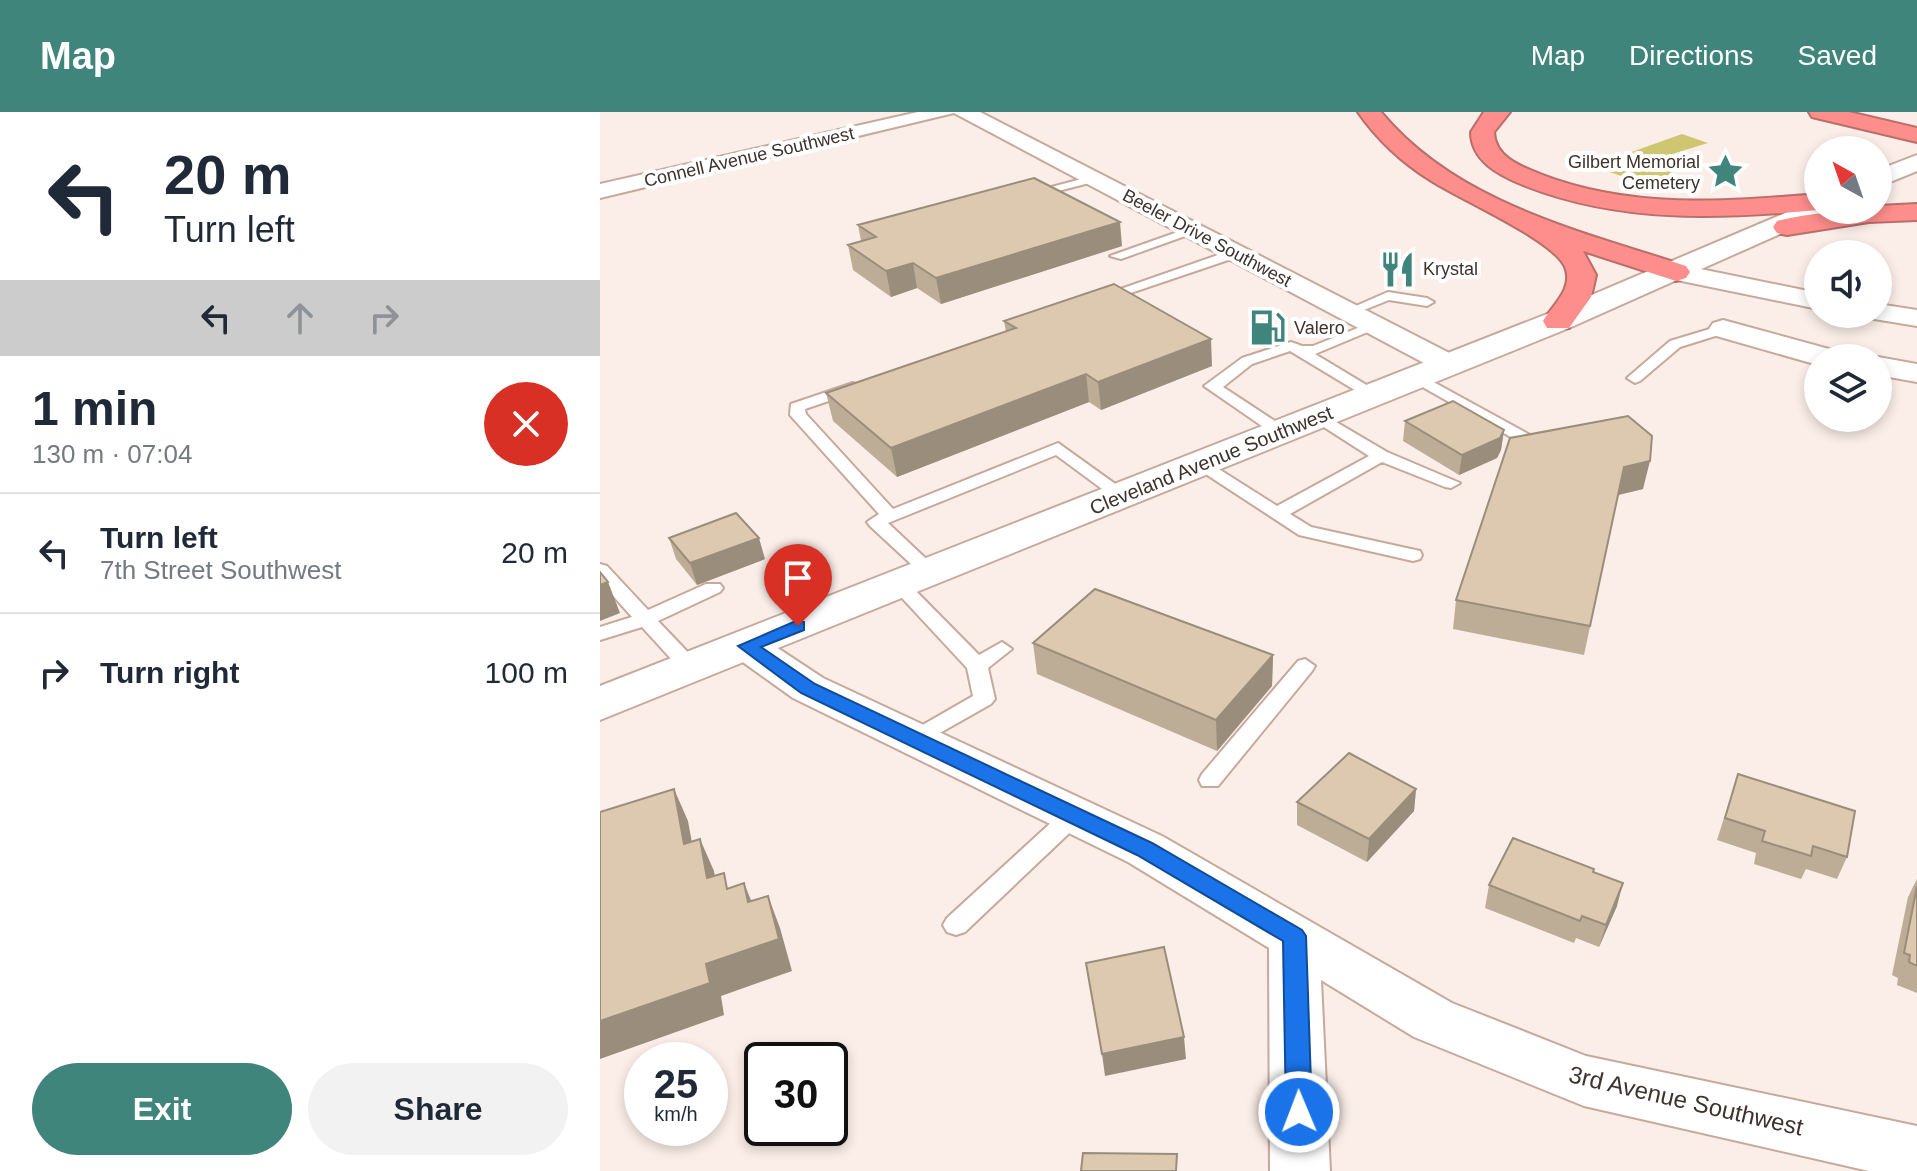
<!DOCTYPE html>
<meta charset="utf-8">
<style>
body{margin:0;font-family:Helvetica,sans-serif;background:#f2f2f3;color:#1f2937;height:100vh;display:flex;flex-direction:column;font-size:30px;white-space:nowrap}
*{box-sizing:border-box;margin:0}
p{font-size:26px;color:#747a83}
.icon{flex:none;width:44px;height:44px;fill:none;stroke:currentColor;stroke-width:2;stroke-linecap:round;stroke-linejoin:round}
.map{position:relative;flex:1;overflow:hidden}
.details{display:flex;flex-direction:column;background:#fff;width:600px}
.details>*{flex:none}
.top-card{background:#fff;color:#1f2937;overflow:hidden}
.needle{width:52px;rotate:320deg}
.tools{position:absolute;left:1204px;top:24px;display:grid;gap:16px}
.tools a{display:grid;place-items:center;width:88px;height:88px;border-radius:50%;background:#fff;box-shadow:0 4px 12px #0003;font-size:40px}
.speed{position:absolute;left:24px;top:930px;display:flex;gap:16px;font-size:40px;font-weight:700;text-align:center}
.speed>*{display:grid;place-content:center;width:104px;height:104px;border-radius:50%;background:#fff;box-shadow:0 4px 12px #0003;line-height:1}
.speed small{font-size:20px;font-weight:400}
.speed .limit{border:4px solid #111;border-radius:12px;background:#fff;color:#111}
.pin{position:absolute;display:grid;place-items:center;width:68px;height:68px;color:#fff;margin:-82px -34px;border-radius:50% 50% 50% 0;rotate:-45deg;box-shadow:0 0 8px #0007}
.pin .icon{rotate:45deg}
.me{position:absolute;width:88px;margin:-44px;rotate:359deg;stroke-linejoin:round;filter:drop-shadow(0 0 6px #0008)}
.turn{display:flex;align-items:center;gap:28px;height:168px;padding:0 32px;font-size:36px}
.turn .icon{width:104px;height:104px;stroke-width:2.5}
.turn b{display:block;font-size:56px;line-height:68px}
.lanes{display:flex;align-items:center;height:76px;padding:0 32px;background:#0003;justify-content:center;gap:40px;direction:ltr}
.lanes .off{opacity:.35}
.round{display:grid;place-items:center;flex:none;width:84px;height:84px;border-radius:42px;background:#f2f2f3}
.overview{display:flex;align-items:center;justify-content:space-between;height:136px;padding:0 32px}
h1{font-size:48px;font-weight:800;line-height:60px}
.cta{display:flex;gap:16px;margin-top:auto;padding:16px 32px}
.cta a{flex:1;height:92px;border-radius:48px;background:#40857b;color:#fff;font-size:32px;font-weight:800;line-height:92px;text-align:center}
.cta a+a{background:#f2f2f3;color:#1f2937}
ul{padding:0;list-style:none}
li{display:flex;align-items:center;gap:24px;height:120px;padding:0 32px;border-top:2px solid #e0e1e3}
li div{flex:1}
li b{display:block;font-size:30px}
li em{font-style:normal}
header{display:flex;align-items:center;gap:48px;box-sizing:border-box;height:112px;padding:0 40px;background:#40857b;color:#fff}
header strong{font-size:38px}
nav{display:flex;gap:44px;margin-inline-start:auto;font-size:28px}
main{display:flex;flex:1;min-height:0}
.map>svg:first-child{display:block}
</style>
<header>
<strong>Map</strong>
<nav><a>Map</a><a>Directions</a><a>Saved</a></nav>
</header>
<main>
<section class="details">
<div class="top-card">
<div class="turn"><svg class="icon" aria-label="left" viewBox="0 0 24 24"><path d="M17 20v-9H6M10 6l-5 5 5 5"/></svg><div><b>20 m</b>Turn left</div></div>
<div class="lanes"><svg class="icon" aria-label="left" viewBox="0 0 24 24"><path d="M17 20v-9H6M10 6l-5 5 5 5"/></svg><svg class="icon off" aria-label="ahead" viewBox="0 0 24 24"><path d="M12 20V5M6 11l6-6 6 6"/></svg><svg class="icon off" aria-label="right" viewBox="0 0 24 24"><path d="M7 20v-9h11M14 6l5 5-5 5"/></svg></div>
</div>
<div class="overview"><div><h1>1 min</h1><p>130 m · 07:04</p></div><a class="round" style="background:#d93025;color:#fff"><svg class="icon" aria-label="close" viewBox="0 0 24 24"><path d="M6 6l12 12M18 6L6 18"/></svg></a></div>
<ul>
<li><svg class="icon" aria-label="left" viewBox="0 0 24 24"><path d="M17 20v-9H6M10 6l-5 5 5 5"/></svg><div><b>Turn left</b><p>7th Street Southwest</p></div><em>20 m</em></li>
<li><svg class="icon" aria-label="right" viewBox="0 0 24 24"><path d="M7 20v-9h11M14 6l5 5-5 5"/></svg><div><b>Turn right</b></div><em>100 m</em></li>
</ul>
<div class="cta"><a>Exit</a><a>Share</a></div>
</section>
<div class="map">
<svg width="1317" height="1059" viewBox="0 0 1317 1059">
<rect width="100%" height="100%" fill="#fbeee8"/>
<path fill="#cfc672" d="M1082,22L1108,31L1069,43L1068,51L1074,69H1036L992,54Z"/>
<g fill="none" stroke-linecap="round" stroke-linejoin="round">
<defs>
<path id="service" d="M493,64L497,65V69L431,86L425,82Z
M589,116L599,119L521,147L510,144Z
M635,137L640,138V144L507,189L495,186Z
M788,180L827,186L834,190L827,194L789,188L749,204L742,200Z
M770,211L782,214L715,242L778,280V286H768L690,239L652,252L623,275L687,317V323H675L604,274L642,246L691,230L702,234H713Z
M1123,213L1130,217L1128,220L1080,235L1040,269L1035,271L1027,266L1070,229Z
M817,261L941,329L943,332L933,339H921L919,336L923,332L812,269L809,266Z
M253,271L258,273V279L205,297L206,302L293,397L458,331L532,384L529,388H517L456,343L288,411L340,460L338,464H324L270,414L267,410L279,402L190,303L191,292Z
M719,300L787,340L860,371L851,376L845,375L782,350L690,402L711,415L820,439L822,443L820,447L813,449L699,423L592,353L600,348L606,349L677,394L769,344L713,308L711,305Z
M0,452L7,454L48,498L106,472H120L123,476L120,480L58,509L98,551L101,556L98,561H84L42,515L0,528V515L32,505L0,469Z
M299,467L306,469L379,543L402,530L412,537L388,556L395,587L391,592L315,635L307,632L304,627L307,622L373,584L367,556L290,473Z
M705,547L715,554L712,559L618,674H602L599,668L602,662L698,549Z
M474,694L482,697L486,703L482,709L365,820L356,823L347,820L343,813L347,806L466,697Z"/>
<path id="minor" d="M318,0H380L861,247L865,253L861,259H839L354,1L0,86V72Z
M1076,152L1218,181V197L1067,166L1063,160L1067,154Z
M1278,192L1317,198V214L1268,206L1265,202H1278Z
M1123,208L1240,240L1245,246H1218V253L1113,223L1109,217L1113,211Z
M1278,245L1317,252V270L1278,263V246H1274Z
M147,521L161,525L223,566L562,724L852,891L986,944L1317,1014V1059H1269L984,994L814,925L721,868L730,1059H670L669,836L528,750L193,586L133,543L127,534L133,525Z"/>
<path id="secondary" d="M1317,43V59L1278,75V58Z
M1218,87V98H1229L1227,101L969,216L0,608V574L947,202Z"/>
<path id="motorway" d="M758,0H781C856,91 980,119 1086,154L1090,160L1086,166L1076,169L983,139L996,163L991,185L969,216H947L943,209C953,193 974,176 965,155C954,128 857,86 830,68C801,50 777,27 758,0Z
M884,0H910L894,20C895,45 920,54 940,62C1030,97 1124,90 1218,82V98C1117,107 1019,111 923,73C899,63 871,49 871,20Z
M1209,0H1249L1317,16V30L1212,5Z
M1317,92V108L1269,110L1187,123L1177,121L1173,115L1177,109C1210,101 1244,98 1278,98V94Z"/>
</defs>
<use href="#service" stroke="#c7a99b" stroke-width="4"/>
<use href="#minor" stroke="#c7a99b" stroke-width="4"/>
<use href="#secondary" stroke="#c7a99b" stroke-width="4"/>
<use href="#motorway" stroke="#ba6e6a" stroke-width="4"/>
<use href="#service" fill="#fff" fill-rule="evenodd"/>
<use href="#minor" fill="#fff" fill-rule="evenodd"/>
<use href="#secondary" fill="#fff" fill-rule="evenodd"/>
<use href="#motorway" fill="#fe8e8c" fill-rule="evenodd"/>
</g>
<path fill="#bdad97" d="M258,113L522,134L341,192L317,176L291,185L253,158L248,133L261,129Z
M404,209L612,254L501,298L489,290L297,365L233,309L226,281L406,220Z
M1028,304L1043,377L1018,383L984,543L853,517L856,488Z
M805,309L904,318L901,338L897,346L859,363L803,329Z
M69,426L165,447L97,473L76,447Z
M433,531L673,543L672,574L617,639L437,562Z
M1138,662L1247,745L1237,767L1206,757L1201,767L1154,752L1156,741L1117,728Z
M816,677L814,699L767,750L697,713V690Z
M994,760L1017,794L999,835L976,826L974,831L885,796L889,773Z
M1317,767V881L1297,873L1298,866L1292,863L1308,785Z"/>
<path fill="#9a8d7b" d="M520,110L522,134L341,192L336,166Z
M313,151L317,176L291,185L286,159Z
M611,227L612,254L501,298L498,270Z
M486,262L489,290L297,365L291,336Z
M904,318L901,338L897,346L859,363L862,343Z
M1050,349L1043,377L1018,383L1024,355Z
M159,426L165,447L97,473L90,451Z
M8,470L20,501L0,509V473Z
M673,543L672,574L617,639L616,608Z
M74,677L88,709L98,764L84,732Z
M816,677L814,699L767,750L769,727Z
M100,727L114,759L120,798L107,766Z
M144,771L157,803L148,790Z
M1023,771L1017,794L999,835L1006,813Z
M168,784L180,816L192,859L121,884L124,903L0,947V909L106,852Z
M584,925L586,947L505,964L502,942Z"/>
<path fill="#dcc9b0" stroke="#9a8d7b" stroke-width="2" d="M434,66L520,110L336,166L313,151L286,159L248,133L276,125L258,113Z
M514,172L611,227L498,270L486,262L291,336L226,281L416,216L404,209Z
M853,289L904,318L900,326L862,343L805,309Z
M1028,304L1052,324L1050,349L1024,355L990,514L856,488L910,326Z
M136,401L159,426L90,451L69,426Z
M0,460L8,470L0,473Z
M495,477L673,543L616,608L433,531Z
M749,641L816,677L769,727L697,690Z
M1138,662L1255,699L1247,745L1213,734L1211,744L1162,729L1165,719L1125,706Z
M74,677L84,732L100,727L107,766L124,761L127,777L144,771L148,790L168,784L179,827L106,852L110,871L0,909V700Z
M913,726L994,757L993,760L1023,771L1006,813L982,804L980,809L889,773Z
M1317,774V854L1309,850L1310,843L1304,841Z
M564,835L584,925L502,942L486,851Z
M483,1041L577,1042L576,1059H481Z"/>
<path fill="#1a73e8" stroke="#114b97" stroke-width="2" d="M198,508L204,510V518L161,535L215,572L552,731L702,818L706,824L712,1000L708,1009L699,1012L689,1009L686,1000L683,829L537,743L201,581L138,534Z"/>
<defs>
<symbol id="sight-bare" viewBox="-9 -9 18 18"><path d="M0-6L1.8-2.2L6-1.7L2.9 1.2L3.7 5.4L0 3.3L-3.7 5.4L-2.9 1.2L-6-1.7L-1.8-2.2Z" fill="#40857b" stroke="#fff" stroke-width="2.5" paint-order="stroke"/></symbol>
<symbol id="restaurant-bare" viewBox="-9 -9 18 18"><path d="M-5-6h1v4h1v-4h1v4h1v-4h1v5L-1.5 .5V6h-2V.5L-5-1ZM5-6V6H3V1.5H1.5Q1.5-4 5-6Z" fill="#40857b" stroke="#fff" stroke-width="2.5" paint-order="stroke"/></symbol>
<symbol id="fuel-bare" viewBox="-9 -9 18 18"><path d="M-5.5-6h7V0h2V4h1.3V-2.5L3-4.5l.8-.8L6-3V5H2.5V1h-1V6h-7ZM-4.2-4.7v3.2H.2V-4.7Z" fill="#40857b" stroke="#fff" stroke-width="2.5" paint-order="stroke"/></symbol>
</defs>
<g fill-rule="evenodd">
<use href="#sight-bare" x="1100" y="34" width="51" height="51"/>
<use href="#restaurant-bare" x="772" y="132" width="51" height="51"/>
<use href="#fuel-bare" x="642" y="190" width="51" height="51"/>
</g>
<g text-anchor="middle" stroke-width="8" stroke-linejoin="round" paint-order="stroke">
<g font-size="18" fill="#3d322c" stroke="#fff">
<text transform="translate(149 45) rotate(-13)" y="6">Connell Avenue Southwest</text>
<text transform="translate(607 126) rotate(28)" y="6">Beeler Drive Southwest</text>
</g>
<g font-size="18" fill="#3d322c" stroke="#fff" text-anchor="start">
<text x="1100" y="56" text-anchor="end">Gilbert Memorial<tspan x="1100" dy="21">Cemetery</tspan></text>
<text x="823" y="163">Krystal</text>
<text x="694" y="222">Valero</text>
</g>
<g font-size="20" fill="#3d322c" stroke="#fff">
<text transform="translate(611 348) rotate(-22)" y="7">Cleveland Avenue Southwest</text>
</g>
<g font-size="24" fill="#3d322c" stroke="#fff">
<text transform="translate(1086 989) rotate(13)" y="8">3rd Avenue Southwest</text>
</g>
</g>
</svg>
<div class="tools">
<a><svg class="needle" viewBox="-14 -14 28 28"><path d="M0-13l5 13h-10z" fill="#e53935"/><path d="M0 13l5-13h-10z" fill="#747a83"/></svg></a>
<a><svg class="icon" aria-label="sound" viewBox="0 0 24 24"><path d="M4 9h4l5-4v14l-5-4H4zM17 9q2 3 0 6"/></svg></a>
<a><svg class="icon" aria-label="layers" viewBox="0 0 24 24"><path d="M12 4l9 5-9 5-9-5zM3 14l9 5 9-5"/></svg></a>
</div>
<div class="speed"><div>25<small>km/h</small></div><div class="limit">30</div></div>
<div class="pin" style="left:198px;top:514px;background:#d93025"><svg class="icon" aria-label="arrive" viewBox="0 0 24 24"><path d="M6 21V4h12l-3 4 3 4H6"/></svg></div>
<svg class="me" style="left:699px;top:1000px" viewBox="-20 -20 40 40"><circle r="17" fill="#1a73e8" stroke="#fff" stroke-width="3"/><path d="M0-11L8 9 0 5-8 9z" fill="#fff"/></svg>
</div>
</main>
